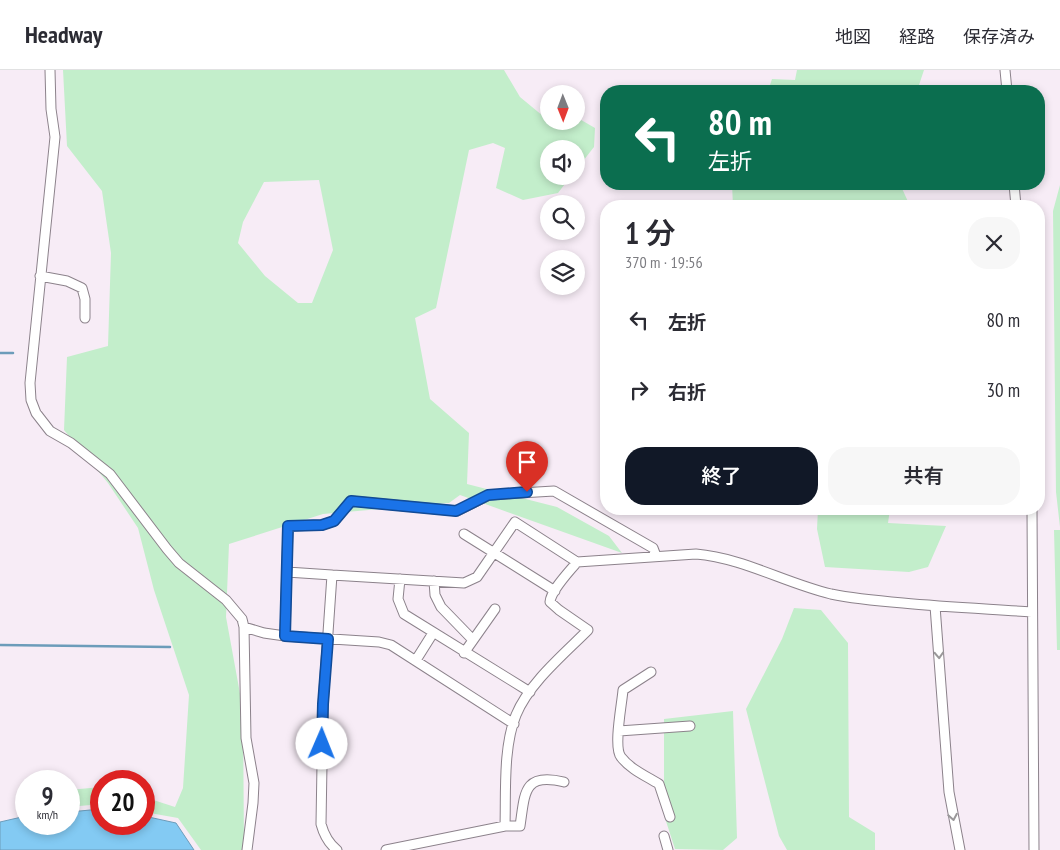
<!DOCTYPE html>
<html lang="ja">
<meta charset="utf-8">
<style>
body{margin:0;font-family:"PT Sans Narrow","Noto Sans JP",sans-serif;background:#f7f7f7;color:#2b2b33;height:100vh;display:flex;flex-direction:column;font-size:19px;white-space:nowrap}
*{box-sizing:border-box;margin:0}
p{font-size:16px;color:#7c7c81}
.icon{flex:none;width:28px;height:28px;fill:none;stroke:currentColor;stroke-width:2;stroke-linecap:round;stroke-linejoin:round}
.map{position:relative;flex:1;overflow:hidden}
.panel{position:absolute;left:600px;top:130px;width:445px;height:315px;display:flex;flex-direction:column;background:#fff;border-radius:20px;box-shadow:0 2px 8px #0003}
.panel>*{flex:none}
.banner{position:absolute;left:600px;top:15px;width:445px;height:105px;border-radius:20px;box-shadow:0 2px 8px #0003;background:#0b6e4f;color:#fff;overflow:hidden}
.needle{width:32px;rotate:179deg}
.buttons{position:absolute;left:540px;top:15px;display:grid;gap:10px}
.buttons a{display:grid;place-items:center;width:45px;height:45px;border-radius:50%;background:#fff;box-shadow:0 2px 8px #0003;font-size:25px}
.speed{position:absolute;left:15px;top:700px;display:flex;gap:10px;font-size:25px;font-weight:700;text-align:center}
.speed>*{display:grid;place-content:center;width:65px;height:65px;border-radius:50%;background:#fff;box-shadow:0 2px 8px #0003;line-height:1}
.speed small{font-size:12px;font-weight:400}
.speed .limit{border:8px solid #d22;background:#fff;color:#111}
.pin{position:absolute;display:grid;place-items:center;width:42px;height:42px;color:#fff;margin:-51px -21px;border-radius:50% 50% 50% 0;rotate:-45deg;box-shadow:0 0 5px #0007}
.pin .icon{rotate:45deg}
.me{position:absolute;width:55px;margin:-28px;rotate:1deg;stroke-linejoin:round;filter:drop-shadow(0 0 4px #0008)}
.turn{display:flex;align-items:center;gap:18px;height:105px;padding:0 25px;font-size:22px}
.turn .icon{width:65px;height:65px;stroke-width:2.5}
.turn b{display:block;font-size:35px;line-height:42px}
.round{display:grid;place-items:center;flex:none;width:52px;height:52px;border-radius:20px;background:#f7f7f7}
.overview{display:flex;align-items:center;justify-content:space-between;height:85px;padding:0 25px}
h1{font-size:30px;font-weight:600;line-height:38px}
.action{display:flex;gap:10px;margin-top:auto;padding:10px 25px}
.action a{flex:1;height:58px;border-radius:20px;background:#111827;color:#fff;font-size:20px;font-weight:600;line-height:58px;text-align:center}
.action a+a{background:#f7f7f7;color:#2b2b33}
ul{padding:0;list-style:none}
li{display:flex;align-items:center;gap:15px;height:70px;padding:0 25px}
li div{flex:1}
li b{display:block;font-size:19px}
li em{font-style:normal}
header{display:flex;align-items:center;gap:30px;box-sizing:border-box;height:70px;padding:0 25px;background:#fff;border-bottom:1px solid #e1e1e2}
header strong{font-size:24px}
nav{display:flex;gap:28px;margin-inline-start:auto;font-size:18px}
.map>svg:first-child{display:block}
</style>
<header>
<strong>Headway</strong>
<nav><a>地図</a><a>経路</a><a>保存済み</a></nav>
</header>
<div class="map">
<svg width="1060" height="780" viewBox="0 0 1060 780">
<rect width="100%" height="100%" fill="#f7ecf6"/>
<path fill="#c3eecb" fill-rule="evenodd" d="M63,0H504L520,27L549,51H576V47L595,58L594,77L576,100V79H549V106H571L558,123L523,130L496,118L505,78L493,73L469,80L436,238L415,248L430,329L469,363L467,414L557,437L609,466L622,483L460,425L449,433L323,444L229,474L226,547L243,640L244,780H201L178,748L144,742V727L175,737L183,718L189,625L154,520L138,458L108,413L64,360L67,287L108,276L111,183L102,121L67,76ZM319,110L333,180L312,233H298L265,206L238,173L243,152L264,112Z
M797,0H924L917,21H768L772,9L795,10Z
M732,114H900L910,136H733Z
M1060,115V457L1056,422L1053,141Z
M818,439H890L888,453L946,456L928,497L909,502L825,497L817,459Z
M1054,460H1060V580H1057Z
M794,538L821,540L848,573L849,747L875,763V780H787L779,766L746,639L782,569Z
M733,641L737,768L723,780L675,779L664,745V649Z
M101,717V734L69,737V720Z"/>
<path fill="#83caf3" stroke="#6c9cba" d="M101,739V754H144V746L176,753L194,780H0V752L26,746V754H69V742Z"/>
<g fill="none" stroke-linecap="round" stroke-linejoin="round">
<path stroke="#6c9cba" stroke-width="2.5" d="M0,283H13
M0,575L170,577"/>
<defs>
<path id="minor" d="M50,0L51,39L55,67L30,313L31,330L36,343L50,361L71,373L110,404L167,479L179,493L226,530L242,549L244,557L246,668L254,713L253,733L247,780
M1005,0L1007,21
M1014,114L1016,136
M40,206L67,211L82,218L85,229V248
M1032,439L1034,780
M464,464L555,521
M287,502L332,505
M400,509L398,529L404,544L530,622
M434,511L435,525L441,537L473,570
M935,536L949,722L960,780
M244,557L264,563L285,566L288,456L322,455L334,451L351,431L457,441L489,425L554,421L653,478L656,486
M285,566L379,572L391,575L514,654
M464,583L495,539
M416,590L433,563
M651,602L623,620C622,634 613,677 621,687C630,699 646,706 659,714L670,747
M619,661L690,656
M505,756C506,722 503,677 516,645C529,613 564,584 588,560L559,540L550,532C551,520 569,502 577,492
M664,766L668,780
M337,780C328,773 324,765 321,754L323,635L332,505L464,513L477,507L515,452L577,492L696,484C743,488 785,513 831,524C855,529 879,531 903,533C946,537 989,539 1032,542
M386,780L505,756H520C525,723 523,702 564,712"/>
</defs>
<use href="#minor" stroke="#8c828b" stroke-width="11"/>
<use href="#minor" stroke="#fff" stroke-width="9"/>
</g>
<defs><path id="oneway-chevron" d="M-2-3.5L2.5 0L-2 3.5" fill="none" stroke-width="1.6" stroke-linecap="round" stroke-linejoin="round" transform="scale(1.25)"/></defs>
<g stroke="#9a989a">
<use href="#oneway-chevron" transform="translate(939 585) rotate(87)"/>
<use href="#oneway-chevron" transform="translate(953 747) rotate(80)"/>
</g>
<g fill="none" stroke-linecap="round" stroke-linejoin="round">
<defs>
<path id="route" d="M322,674L323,634L328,569L285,566L288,456L322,455L334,451L351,431L456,441L488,425L527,422"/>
</defs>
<use href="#route" stroke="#114b97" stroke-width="12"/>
<use href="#route" stroke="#1a73e8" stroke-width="9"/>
</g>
</svg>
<div class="buttons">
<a><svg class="needle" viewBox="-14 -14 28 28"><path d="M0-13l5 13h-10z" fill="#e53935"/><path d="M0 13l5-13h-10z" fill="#7c7c81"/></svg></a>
<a><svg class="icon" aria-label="sound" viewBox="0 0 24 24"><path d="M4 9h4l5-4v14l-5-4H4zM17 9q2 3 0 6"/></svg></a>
<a><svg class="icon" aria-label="search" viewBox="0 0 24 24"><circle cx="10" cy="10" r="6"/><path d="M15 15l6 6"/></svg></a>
<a><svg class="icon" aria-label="layers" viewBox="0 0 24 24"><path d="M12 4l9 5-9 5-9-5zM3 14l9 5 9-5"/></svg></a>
</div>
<div class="speed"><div>9<small>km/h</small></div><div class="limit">20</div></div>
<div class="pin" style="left:527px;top:422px;background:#d93025"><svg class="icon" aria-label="arrive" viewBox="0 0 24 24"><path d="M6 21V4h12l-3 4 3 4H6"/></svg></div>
<svg class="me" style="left:322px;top:674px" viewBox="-20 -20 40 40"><circle r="19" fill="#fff"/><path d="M0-13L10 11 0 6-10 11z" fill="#1a73e8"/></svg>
<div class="banner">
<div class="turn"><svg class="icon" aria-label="left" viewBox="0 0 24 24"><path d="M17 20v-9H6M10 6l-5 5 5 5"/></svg><div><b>80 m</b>左折</div></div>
</div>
<section class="panel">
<div class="overview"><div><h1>1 分</h1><p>370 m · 19:56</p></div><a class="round"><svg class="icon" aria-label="close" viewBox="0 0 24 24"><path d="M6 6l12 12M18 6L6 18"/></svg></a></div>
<ul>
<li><svg class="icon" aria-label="left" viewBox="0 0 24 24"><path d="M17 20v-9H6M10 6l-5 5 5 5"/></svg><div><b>左折</b></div><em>80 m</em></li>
<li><svg class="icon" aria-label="right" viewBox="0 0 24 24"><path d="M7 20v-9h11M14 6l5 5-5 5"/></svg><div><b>右折</b></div><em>30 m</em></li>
</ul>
<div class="action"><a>終了</a><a>共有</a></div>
</section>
</div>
